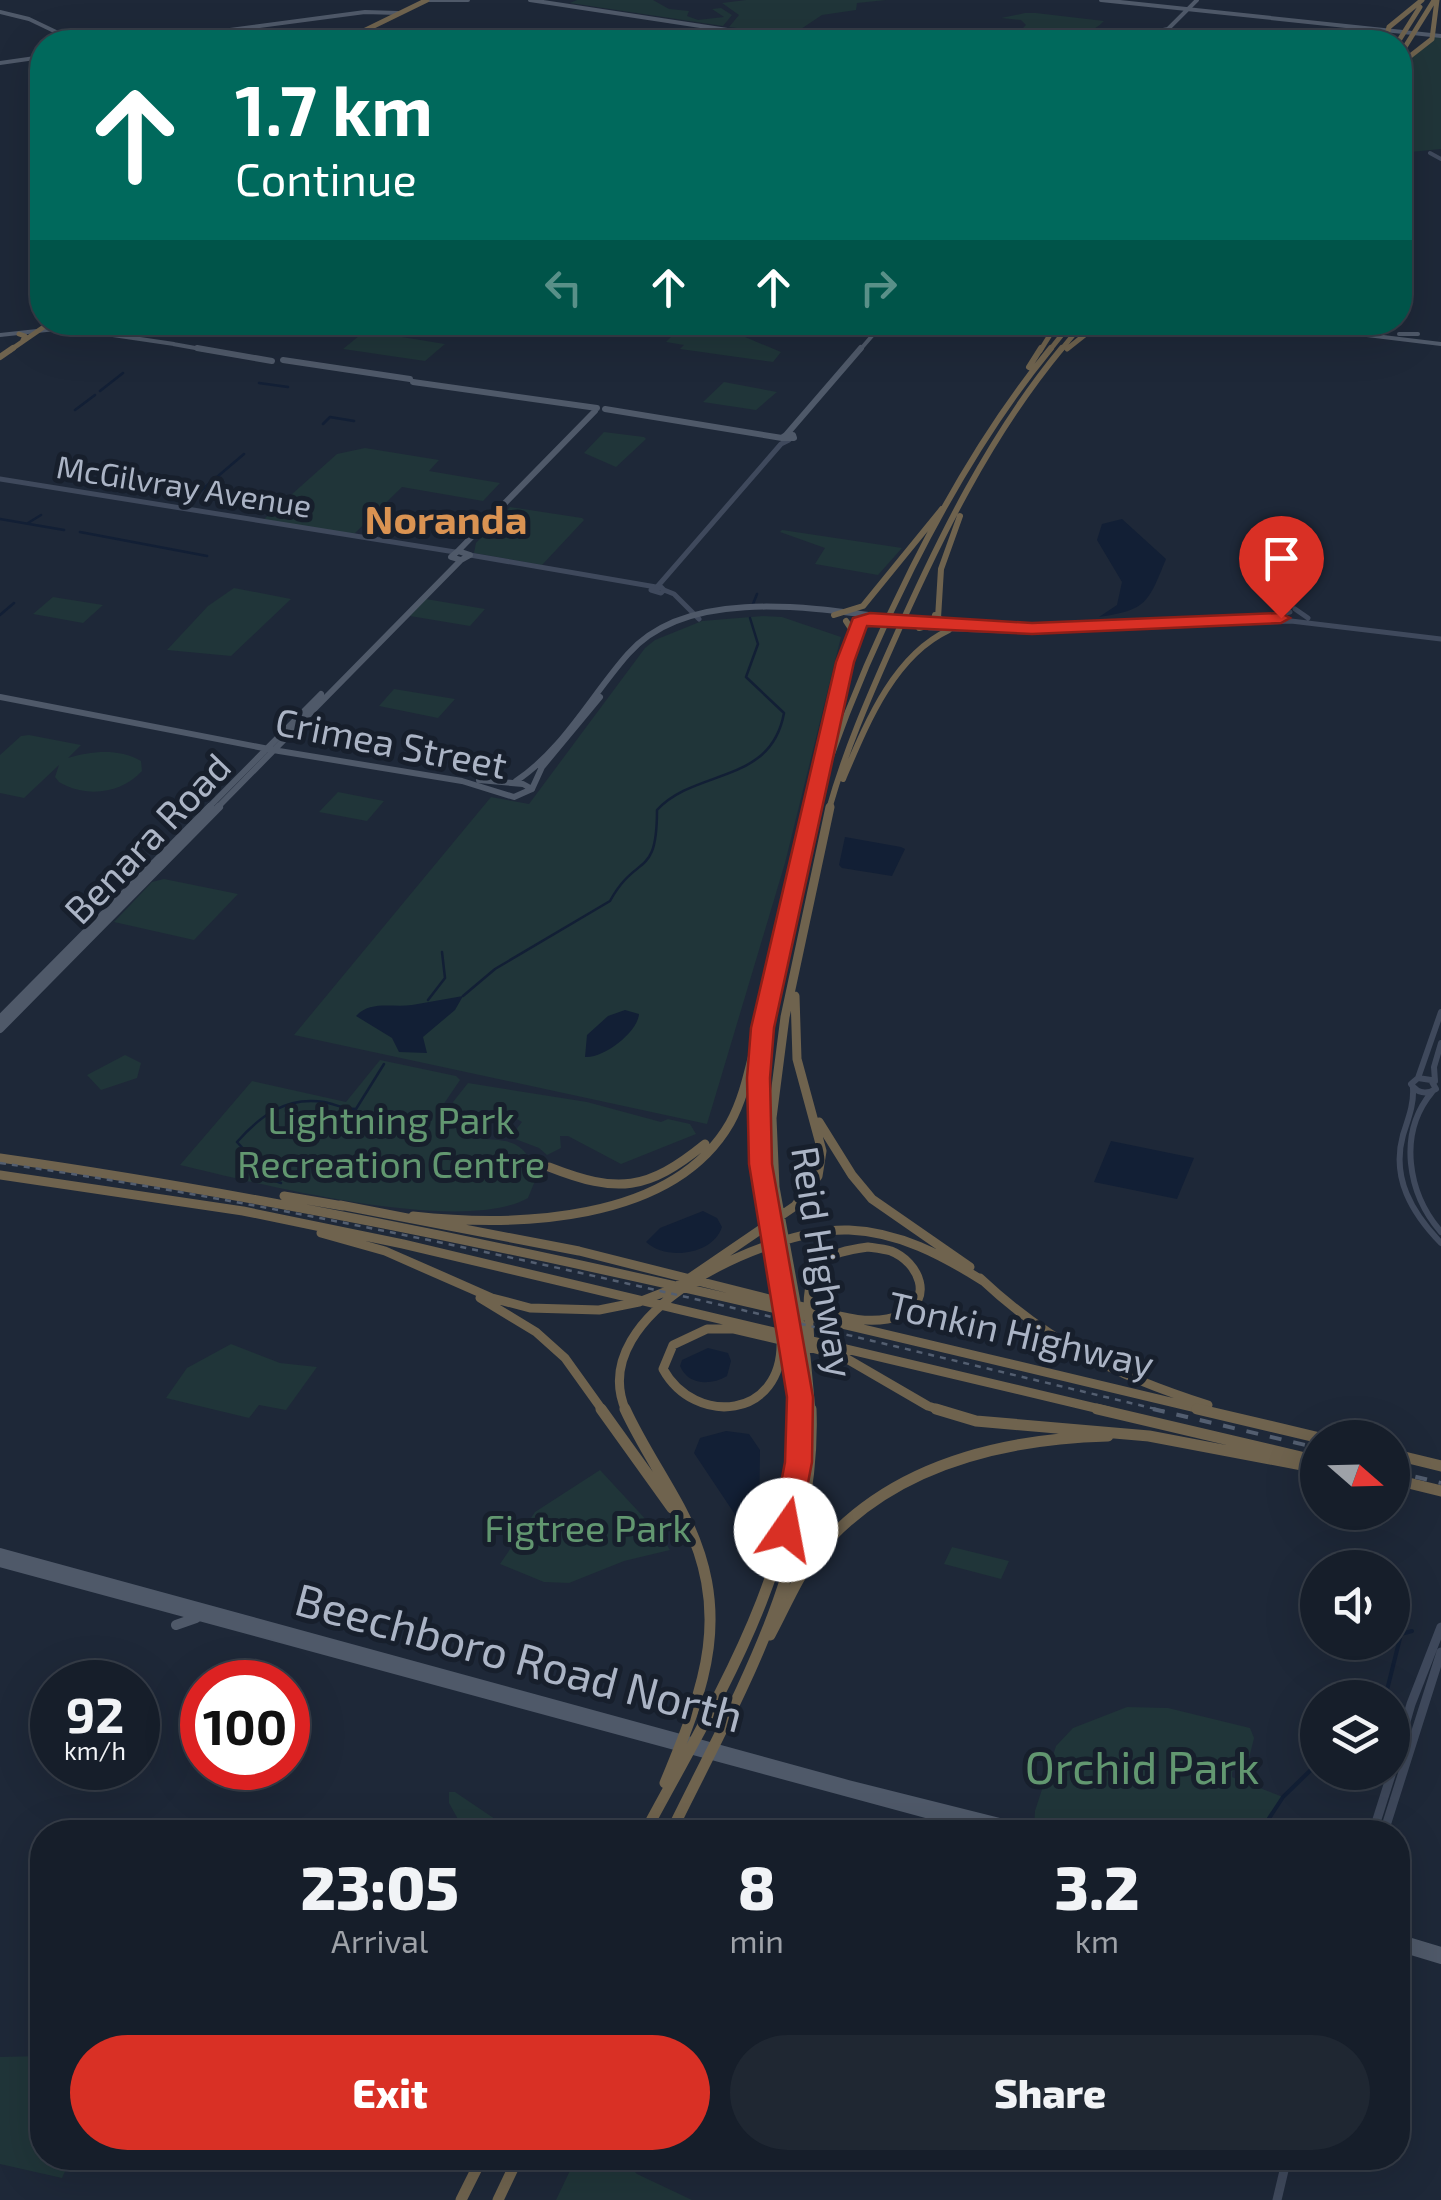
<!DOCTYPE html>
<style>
body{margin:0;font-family:"Exo 2",sans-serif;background:#1f2732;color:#f1f3f6;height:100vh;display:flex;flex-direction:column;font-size:38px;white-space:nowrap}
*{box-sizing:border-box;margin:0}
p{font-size:32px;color:#9ea2a8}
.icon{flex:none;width:55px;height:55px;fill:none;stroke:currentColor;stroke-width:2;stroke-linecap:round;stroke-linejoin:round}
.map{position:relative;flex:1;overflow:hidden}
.details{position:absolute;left:30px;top:1820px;width:1380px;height:350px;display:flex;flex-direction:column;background:#161e2a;border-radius:40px;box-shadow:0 10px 40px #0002,0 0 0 2px #353c47}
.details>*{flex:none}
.banner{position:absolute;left:30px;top:30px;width:1382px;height:305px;border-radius:40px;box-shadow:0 10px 40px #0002,0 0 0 2px #353c47;background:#00695c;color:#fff;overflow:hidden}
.needle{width:65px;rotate:110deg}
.tools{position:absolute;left:1300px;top:1420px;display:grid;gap:20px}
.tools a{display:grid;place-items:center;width:110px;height:110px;border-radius:50%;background:#161e2a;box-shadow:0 10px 40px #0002,0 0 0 2px #353c47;font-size:50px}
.speed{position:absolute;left:30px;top:1660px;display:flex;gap:20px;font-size:50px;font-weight:700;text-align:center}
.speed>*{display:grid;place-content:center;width:130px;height:130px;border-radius:50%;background:#161e2a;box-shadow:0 10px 40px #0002,0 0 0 2px #353c47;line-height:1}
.speed small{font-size:25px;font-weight:400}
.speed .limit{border:15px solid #d22;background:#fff;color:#111}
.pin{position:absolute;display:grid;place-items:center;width:85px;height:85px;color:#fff;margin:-102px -42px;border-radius:50% 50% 50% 0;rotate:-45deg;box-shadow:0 0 10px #0007}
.pin .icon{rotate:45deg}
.me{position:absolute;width:110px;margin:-55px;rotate:12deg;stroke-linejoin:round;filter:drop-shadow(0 0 8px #0008)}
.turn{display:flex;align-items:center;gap:35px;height:210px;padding:0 40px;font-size:45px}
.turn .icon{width:130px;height:130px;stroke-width:2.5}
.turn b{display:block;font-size:70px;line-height:85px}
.lanes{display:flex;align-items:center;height:95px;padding:0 40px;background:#0003;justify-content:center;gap:50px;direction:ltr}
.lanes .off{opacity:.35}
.eta{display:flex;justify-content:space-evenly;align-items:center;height:170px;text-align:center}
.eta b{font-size:60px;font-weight:800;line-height:70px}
.action{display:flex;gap:20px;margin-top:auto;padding:20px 40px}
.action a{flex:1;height:115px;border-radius:60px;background:#d93025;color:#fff;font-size:40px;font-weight:800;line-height:115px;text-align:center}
.action a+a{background:#1f2732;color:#f1f3f6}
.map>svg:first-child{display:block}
</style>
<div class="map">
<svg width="1441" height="2200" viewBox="0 0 1441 2200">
<rect width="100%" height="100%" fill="#1e2838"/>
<path fill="#203539" d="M577,0H653L669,9L689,11L687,16L698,20L724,17L712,9L721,8L732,15L723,26L570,3Z
M746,0H886L857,3L856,10L822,15L792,35L729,27L739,15L722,3Z
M1025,13H1036L1104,21C1085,42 1046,34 1020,31L1026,25L1021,20L1001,18Z
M1435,37H1441V149L1400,153V65Z
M685,323V322L791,323L745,337L781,352L773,362L680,349L684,345L666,342Z
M365,331L445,344L425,361L343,349Z
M724,382L777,392L756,410L703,402Z
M604,432L644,437L646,439L616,467L584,453Z
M365,448L439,460L429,471L500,483L483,501L402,487L353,535L263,520L337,454Z
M510,507L582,518L584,520L542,565L474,553L476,543Z
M782,530L902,548L878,575L815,564L825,548L780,532Z
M1263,533L1321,541L1311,563L1253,554Z
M234,588L291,599L231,656L167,650L208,606Z
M53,597L103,605L83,623L33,614Z
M426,599L485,609L470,626L410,616Z
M763,616L782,617L841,637L785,863L707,1124L294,1035L491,797L529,804L645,648L655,640L702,621Z
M394,689L455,699L438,718L379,706Z
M29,735L81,745L68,758C91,751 119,748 141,761L142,771C121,794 86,798 59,782L55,777L59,765L24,798L0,793V755L21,736Z
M338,792L384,801L367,821L319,812Z
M164,879L238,894L194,940L114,922L152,882Z
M125,1055L141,1063L137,1078L101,1090L87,1075Z
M380,1060L456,1076L460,1080L441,1108C445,1114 449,1123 454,1127C485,1153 520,1120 537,1176L528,1198C462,1236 255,1183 180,1165L252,1081L346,1102Z
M468,1083L587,1102L661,1122L668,1119L690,1124L696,1134L621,1164L568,1136H560L561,1148L547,1155L539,1148L510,1137L522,1122L503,1111L498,1114L491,1110L480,1111L473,1123L460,1119L453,1102Z
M231,1344L280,1363L317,1367L286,1410L259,1405L249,1418L166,1398L187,1368Z
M600,1470L662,1537L670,1550L624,1561L569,1583L544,1582L500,1564L535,1512Z
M952,1547L1009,1561L1001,1579L944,1564Z
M1127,1707L1168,1708L1250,1728L1254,1738L1248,1762L1232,1772V1777L1283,1797L1260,1832L1034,1829L1035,1811L1056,1746L1073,1728Z
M449,1792H455L495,1819L504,1832H465L449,1803Z
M42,2056V2158H71L62,2178L0,2164V2057Z
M576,2158L632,2159L630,2167L637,2174L692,2200H556Z"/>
<path fill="#121f35" d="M1122,519L1166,559C1148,603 1147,610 1099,617L1117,605L1122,582L1097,540L1102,524Z
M845,837L901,847L905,849L892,876L842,868L839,865Z
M463,996L455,1010L423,1037L427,1053L399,1052L392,1038L356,1016C371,1000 392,1008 412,1005C429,1002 446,999 463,996Z
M625,1010L639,1014C638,1032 603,1059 585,1057L587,1035L608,1016Z
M1111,1141L1194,1158L1177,1199L1094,1182Z
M703,1211L717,1218L722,1227C713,1255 666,1261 646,1242L660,1228Z
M708,1348L728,1353L731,1361L727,1376C710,1386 688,1385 680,1366L682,1360Z
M726,1431L749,1434L760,1450L759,1517L736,1516L694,1453L700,1438Z"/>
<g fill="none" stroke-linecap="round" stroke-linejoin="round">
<path stroke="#121f35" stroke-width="2.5" d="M259,383L288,387
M100,391L123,373
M75,410L95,395
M323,424L330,417L354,421
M184,505L244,454
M0,519L64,530
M28,523L41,515
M80,532L207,556
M753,604L757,594
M0,615L14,603
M463,996L495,969L610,901C637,852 657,880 657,810C696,768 771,785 784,713L746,677L758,644L750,618
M428,1000L445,978L442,952
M281,1183L244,1170L247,1153L237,1142C260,1116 286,1096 324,1102C335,1104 343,1109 356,1109L384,1064"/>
<path stroke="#121f35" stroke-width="4" d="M1385,1698L1401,1634L1412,1631
M1260,1832L1283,1797L1318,1763"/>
<path stroke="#3f495c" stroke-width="4" d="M1430,153L1441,159"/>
<path stroke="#3f495c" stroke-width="5" d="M0,479L455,552
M470,555L656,587
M657,587L781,444L789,440
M661,587L664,590L661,593L651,590Z
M664,590L674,594L699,619
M1295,609L1308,618
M1264,617L1290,612
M933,624L976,627
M929,628L1032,632L1291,621L1441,639"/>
<path stroke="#3f495c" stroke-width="6" d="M1418,1078L1441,1012
M1418,1078L1431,1080L1436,1089C1426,1095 1417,1093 1411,1084Z
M1435,1081L1434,1067L1441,1043
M1413,1088C1414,1105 1408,1119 1403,1135C1391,1178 1412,1213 1441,1243
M1432,1092C1397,1134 1408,1194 1441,1232"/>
<path stroke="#3f495c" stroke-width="9" d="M1392,1770L1411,1704L1441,1627
M1373,1832L1392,1772
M1384,1832L1441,1652
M1277,2200L1287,2158"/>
<path stroke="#4f5969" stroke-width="4" d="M429,0H468
M530,0L806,42
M1101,0L1441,36
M0,12L29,19L77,42
M140,42L365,12L398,13
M1105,42L1168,29L1197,0
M0,63L42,57
M1259,322L1441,344
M1399,334H1418
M0,335L65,328L174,344
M173,344L212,351
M859,351L884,322"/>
<path stroke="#4f5969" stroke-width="6" d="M197,348L272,361
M283,360L410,379
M413,382L597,408
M605,409L782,438
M786,435L861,348
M786,435H793L794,438H782Z
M458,551L595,411
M458,551L470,555L461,560L451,557Z
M0,697L279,751L462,781L514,797L532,789
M479,780L523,784L532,789
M516,781C563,750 591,696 628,654C694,578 843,614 931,623
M532,789L542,767L600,697
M207,809L321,694
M216,809L461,560"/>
<path stroke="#4f5969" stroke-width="8" d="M0,1019L210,807
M0,1029L219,807"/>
<path stroke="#4f5969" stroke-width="10" d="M0,1553L848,1785L1019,1828
M0,1562L996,1832
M176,1625L196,1618
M1014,1832L1024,1827L1037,1832
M1398,1939L1441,1952
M1398,1946L1441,1959"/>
<path stroke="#6f634e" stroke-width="5" d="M341,42L427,0
M1385,42L1389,27L1422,0
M1398,42L1420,7
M1400,55L1433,2
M1400,64L1432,39L1437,0
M19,334L25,336L23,340
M1067,349L1101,322
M9,351L51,322
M1040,351L1058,322
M1049,351L1072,322
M1060,351L1084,322"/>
<path stroke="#6f634e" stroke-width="6" d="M0,357L13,348
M1029,367L1041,348
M834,615L863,606L942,509
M846,621L854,633
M951,625L938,618L941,569L960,516
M919,628L933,624L935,615
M819,776L845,662L859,622L870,618
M843,779C866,725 893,656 949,630
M813,809C862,657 949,472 1051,348
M829,809C845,752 868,699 892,645C938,541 989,436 1062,348"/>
<path stroke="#6f634e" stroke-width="9" d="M819,1122L852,1175L872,1199L970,1267
M0,1158C407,1216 808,1316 1208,1411
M549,1167C618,1194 647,1191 705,1144
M0,1175L243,1211L403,1244L1108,1411
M284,1196L343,1206
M340,1205L579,1251L781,1302
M413,1216C513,1227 672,1224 730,1123C745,1096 750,1064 758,1035
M321,1233L385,1251L492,1298L530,1308L599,1310L639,1302L675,1288L795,1206L818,1176L822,1151L797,1059L795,996
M868,1247C875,1248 884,1249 891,1251C919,1262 935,1300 901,1315C872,1327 837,1316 808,1308C808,1261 825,1253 868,1247Z
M774,1271L781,1340
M980,1278C1050,1344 1117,1376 1208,1405
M480,1298L536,1332L565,1358L603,1411
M796,1305L808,1308
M808,1308L810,1344
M707,1329H734L781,1340C784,1419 695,1427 663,1369L673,1345Z
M781,1340L842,1356L928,1406L944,1411
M626,1411C582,1312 771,1227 849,1230C899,1232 942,1255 983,1281
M799,1411C796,1329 771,1250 761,1169C747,1063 781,909 814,807
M811,1411L806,1357L775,1187L772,1118L785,1017L830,807"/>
<path stroke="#6f634e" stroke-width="11" d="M601,1409L672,1508
M625,1409C641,1444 663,1476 681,1510C734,1612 706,1684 665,1783
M936,1409L976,1421L1149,1436L1318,1468
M1097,1409L1318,1461
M1197,1409L1320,1438
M1392,1454L1441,1466
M1392,1479L1441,1491
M770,1635C785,1608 796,1578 816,1554C888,1466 999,1439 1108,1436
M645,1832C715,1701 804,1563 799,1409
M671,1832C737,1697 817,1564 811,1409
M461,2200L482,2158
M498,2200L518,2158"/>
<path stroke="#535e70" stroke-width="2.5" stroke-dasharray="6 6" stroke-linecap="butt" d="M0,1163C392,1220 779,1319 1164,1411"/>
<path stroke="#535e70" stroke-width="4" stroke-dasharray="12 12" stroke-linecap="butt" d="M1153,1409L1318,1448
M1392,1471L1441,1483"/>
</g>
<path fill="#d93025" stroke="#8d1f18" stroke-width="2.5" d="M870,613L1032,623L1281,613L1290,618L1281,623L1032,634L867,626L854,662L774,1028L770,1078L772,1164L813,1397L812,1462L799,1530L795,1537H776L772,1530L785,1462L787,1397L749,1164L747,1078L751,1028L836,662L853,618Z"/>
<g text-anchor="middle" stroke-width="10" stroke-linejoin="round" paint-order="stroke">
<g font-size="32" fill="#abb4c5" stroke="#171f2c">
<text transform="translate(184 487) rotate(9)" y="11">McGilvray Avenue</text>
</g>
<g font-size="38" fill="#abb4c5" stroke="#171f2c">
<text transform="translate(391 744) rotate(11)" y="13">Crimea Street</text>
<text transform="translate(148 839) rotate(-46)" y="13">Benara Road</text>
<text transform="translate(822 1262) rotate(81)" y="13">Reid Highway</text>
<text transform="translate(1021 1335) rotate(13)" y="13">Tonkin Highway</text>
</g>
<g font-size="38" fill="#629770" stroke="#171f2c">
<text x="391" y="1134">Lightning Park<tspan x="391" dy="44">Recreation Centre</tspan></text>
<text x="588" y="1542">Figtree Park</text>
</g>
<g font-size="40" font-weight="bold" fill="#da9352" stroke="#171f2c">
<text x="446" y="534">Noranda</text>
</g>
<g font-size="45" fill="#abb4c5" stroke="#171f2c">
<text transform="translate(519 1658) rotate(15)" y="16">Beechboro Road North</text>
</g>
<g font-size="45" fill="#629770" stroke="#171f2c">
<text x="1142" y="1784">Orchid Park</text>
</g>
</g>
</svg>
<div class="tools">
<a><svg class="needle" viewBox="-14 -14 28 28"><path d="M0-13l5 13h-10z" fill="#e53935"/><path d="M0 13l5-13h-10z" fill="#9ea2a8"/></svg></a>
<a><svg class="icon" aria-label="sound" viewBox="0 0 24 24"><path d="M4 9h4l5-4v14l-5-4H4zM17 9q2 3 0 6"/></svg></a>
<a><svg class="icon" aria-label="layers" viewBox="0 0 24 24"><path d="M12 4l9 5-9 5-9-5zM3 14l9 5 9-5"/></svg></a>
</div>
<div class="speed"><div>92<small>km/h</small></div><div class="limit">100</div></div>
<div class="pin" style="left:1281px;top:618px;background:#d93025"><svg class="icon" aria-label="arrive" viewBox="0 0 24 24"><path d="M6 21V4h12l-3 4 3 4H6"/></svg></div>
<svg class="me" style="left:786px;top:1530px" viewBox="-20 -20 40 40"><circle r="19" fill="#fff"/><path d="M0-13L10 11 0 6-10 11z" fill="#d93025"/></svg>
<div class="banner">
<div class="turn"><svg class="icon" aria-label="ahead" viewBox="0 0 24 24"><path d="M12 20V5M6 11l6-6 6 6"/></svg><div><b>1.7 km</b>Continue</div></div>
<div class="lanes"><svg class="icon off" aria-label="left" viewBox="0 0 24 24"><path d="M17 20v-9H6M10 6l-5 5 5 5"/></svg><svg class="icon" aria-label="ahead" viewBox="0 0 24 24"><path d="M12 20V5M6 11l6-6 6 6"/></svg><svg class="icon" aria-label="ahead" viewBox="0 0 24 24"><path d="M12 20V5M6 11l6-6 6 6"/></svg><svg class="icon off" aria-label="right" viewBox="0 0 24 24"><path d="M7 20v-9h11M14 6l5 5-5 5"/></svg></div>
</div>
<section class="details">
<div class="eta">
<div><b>23:05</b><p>Arrival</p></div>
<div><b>8</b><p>min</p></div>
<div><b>3.2</b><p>km</p></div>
</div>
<div class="action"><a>Exit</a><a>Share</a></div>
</section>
</div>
